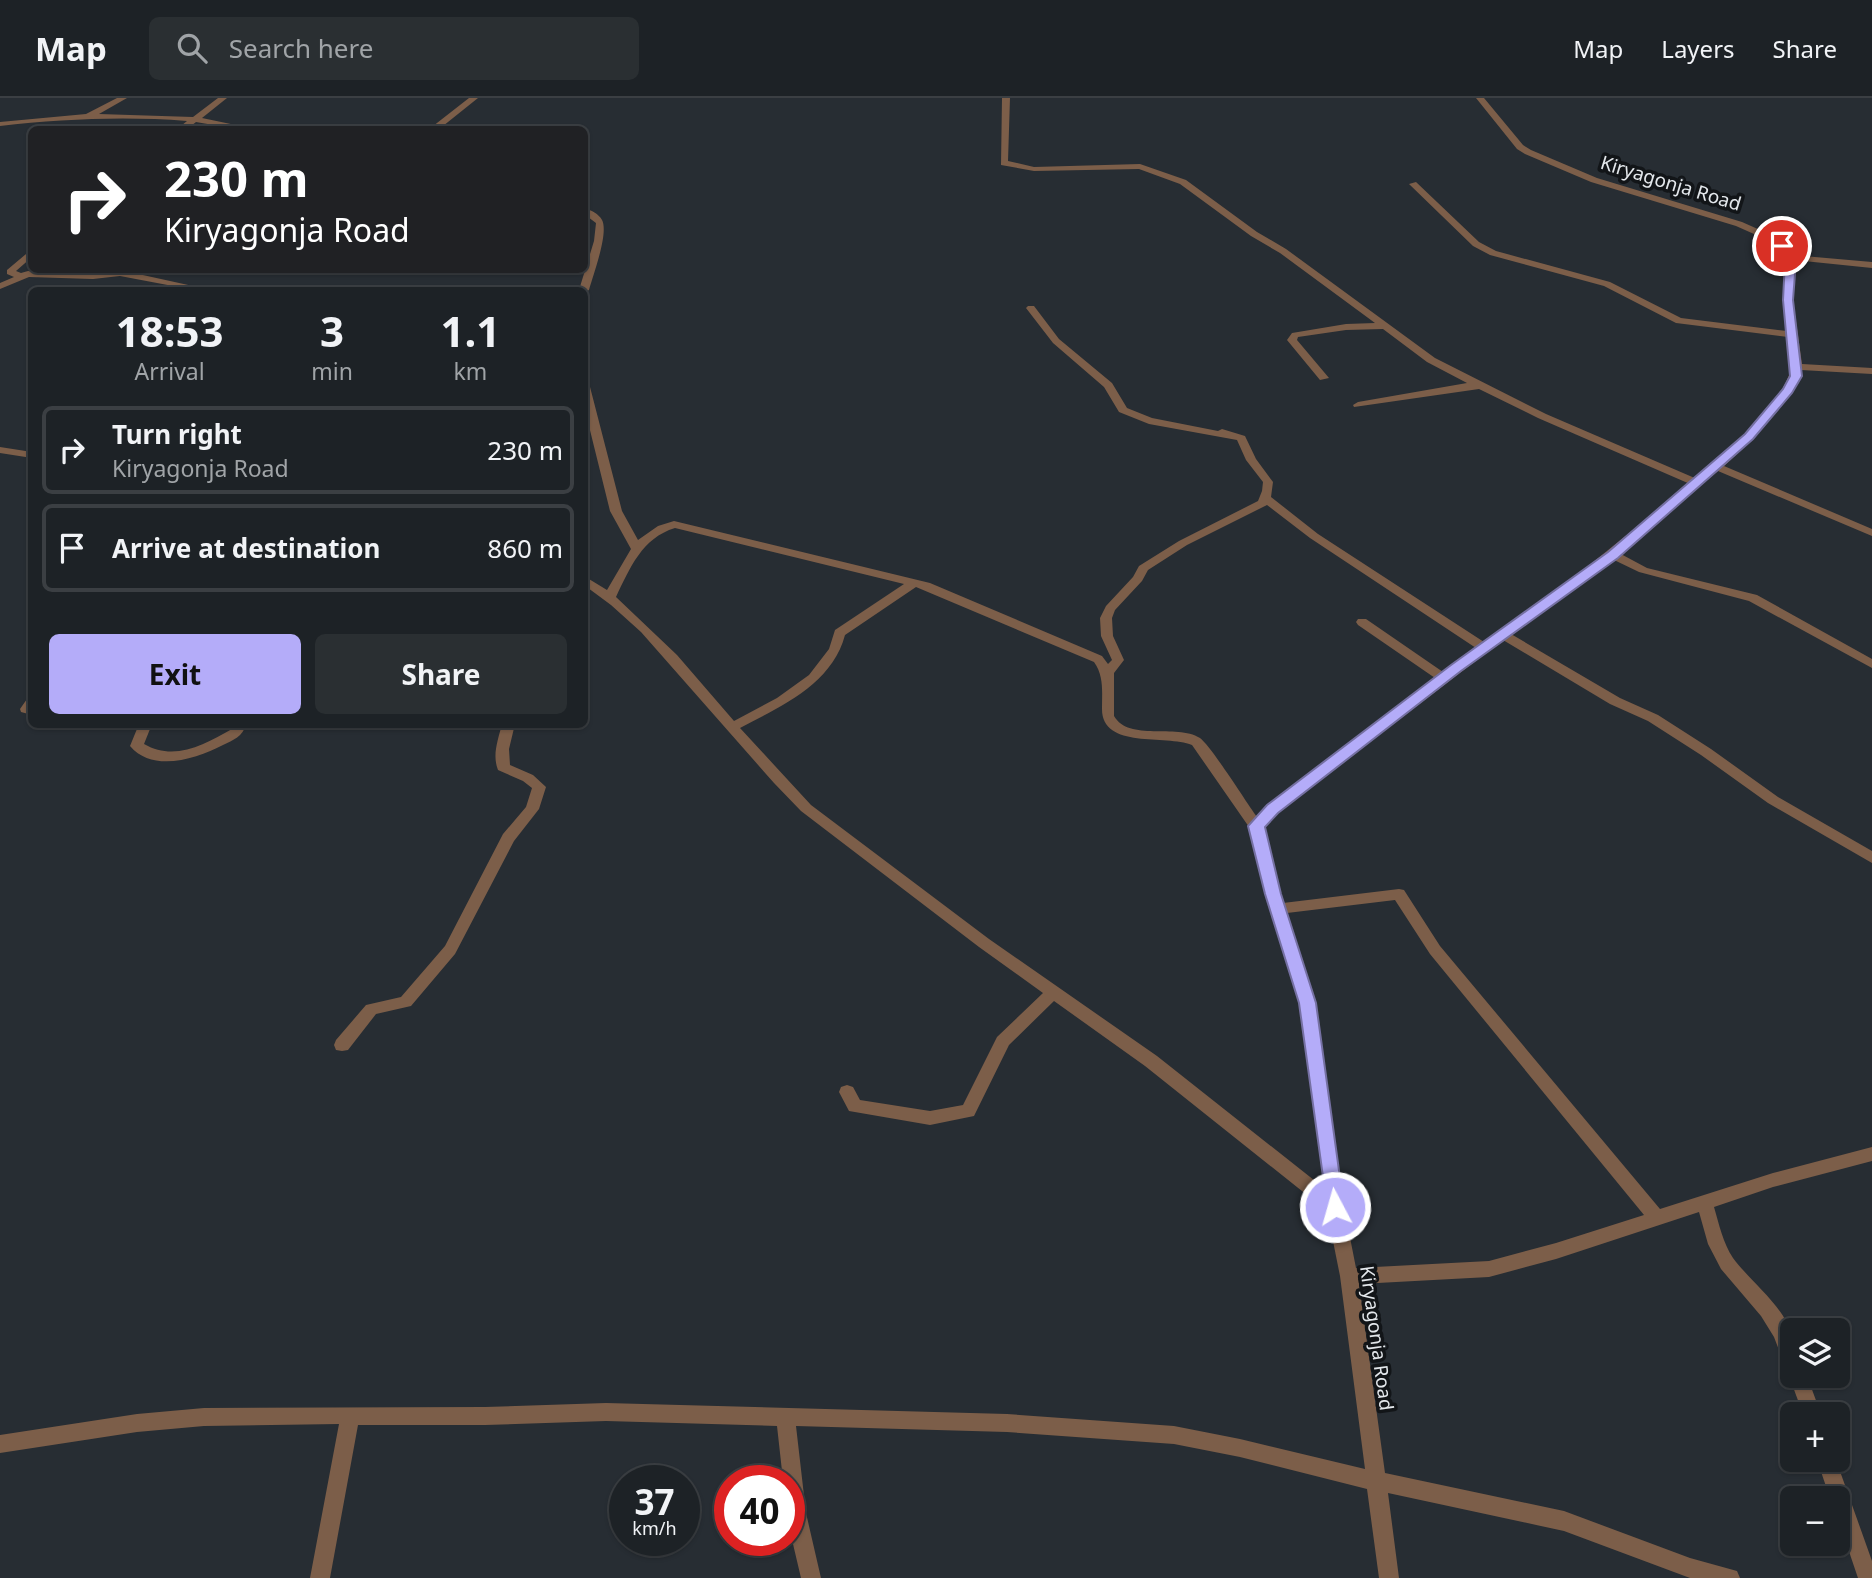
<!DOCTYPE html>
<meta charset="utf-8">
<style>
body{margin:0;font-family:"Noto Sans",sans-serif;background:#2a2f32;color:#f1f3f6;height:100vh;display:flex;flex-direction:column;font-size:26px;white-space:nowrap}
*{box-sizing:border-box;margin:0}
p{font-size:23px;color:#a0a4a7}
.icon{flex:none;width:38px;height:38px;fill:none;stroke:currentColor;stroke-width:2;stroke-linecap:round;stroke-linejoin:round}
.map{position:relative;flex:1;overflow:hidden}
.sheet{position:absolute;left:28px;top:189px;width:560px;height:441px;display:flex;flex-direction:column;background:#1d2226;border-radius:10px;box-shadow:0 2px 5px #0004,0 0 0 2px #3b3f43}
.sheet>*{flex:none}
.top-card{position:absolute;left:28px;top:28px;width:560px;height:147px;border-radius:10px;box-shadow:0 2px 5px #0004,0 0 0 2px #3b3f43;background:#202124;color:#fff;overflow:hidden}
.tools{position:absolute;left:1780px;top:1220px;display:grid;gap:14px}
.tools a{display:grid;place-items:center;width:70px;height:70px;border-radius:10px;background:#1d2226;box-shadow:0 2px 5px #0004,0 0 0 2px #3b3f43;font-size:35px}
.speed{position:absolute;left:609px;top:1367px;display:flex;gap:14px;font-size:35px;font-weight:700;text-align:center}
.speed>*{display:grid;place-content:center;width:91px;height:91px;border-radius:50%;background:#1d2226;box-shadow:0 2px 5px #0004,0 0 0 2px #3b3f43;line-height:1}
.speed small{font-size:18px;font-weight:400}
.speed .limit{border:10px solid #d22;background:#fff;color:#111}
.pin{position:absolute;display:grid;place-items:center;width:60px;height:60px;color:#fff;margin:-30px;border:4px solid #fff;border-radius:50%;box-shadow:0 2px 7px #0007}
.me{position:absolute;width:77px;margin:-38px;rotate:354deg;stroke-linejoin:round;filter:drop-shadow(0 0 5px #0008)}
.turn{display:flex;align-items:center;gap:24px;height:147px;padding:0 21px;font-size:32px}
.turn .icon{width:91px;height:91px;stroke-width:2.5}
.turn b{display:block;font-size:49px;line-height:60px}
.eta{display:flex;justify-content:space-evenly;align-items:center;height:119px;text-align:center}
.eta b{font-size:42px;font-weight:700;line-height:49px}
.cta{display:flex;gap:14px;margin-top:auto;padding:14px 21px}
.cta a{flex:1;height:80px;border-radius:10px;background:#b4acf9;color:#111;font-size:28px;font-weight:700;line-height:80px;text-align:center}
.cta a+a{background:#2a2f32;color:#f1f3f6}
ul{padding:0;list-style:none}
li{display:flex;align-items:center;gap:21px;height:88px;margin:0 14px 10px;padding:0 7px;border:4px solid #3b3f43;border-radius:10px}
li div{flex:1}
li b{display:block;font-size:26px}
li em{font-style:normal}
header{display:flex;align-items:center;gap:42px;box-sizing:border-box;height:98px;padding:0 35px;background:#1d2226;border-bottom:2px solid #3b3f43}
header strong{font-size:33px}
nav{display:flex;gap:38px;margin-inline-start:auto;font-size:24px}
.search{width:490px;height:63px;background:#2a2f32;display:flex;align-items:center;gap:18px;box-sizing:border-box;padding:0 24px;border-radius:10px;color:#a0a4a7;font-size:26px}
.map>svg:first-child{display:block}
</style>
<header>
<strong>Map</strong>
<div class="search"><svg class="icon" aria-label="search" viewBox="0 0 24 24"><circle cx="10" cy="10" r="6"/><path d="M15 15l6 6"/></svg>Search here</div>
<nav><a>Map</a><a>Layers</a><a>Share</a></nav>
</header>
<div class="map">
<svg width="1872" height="1480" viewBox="0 0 1872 1480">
<rect width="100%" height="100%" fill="#272d33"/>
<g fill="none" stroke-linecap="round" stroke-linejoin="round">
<path fill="#7c5e49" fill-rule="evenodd" d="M117,0H127L99,16L193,19L218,0H227L202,20L259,32H242L196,24L186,32H176L187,23C124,18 62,21 0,28V24L86,16Z
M469,0H478L438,32H428Z
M1002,0H1010L1008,63L1034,69L1140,66L1186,82L1257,134L1286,151L1435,260L1546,316L1697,381C1727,354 1780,311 1791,271C1794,262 1789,248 1788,239L1676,225L1604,188L1490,157L1473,148L1409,86L1416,84L1479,144L1496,153L1610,184L1681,220L1787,233L1783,202L1785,163L1783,155L1772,144L1736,128L1591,84L1525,56L1517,51L1476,0H1484L1523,47L1531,52L1597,80L1742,124L1778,140L1792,157L1872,164V170L1794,162L1793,202L1802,266L1872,270V276L1801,272C1781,314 1757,337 1724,368L1872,431V438L1718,373L1619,455L1647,470L1757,497L1872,561V570L1749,503L1639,474L1612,461L1511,536L1620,600L1658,617L1711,651L1778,699L1872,753V765L1768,705L1701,657L1648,623L1610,606L1503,542L1278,714L1263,729L1283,805L1399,791L1404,792L1440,848L1660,1111L1773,1075L1872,1049V1063L1773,1089L1714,1109C1719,1126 1723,1145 1733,1160C1750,1183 1785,1209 1792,1238C1794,1248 1792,1261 1792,1271L1785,1268L1774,1239L1761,1218L1721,1171L1708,1146L1699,1114L1556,1161L1489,1179L1359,1186L1385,1375L1564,1413L1690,1460L1737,1473L1740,1480H1690L1564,1433L1388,1395L1399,1480H1379L1367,1391L1240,1359L1174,1346L1007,1334L796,1328L806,1415L821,1480H801L789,1429V1382H783L777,1328L606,1323L485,1327H358L330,1480H310L339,1326L204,1328L137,1334L0,1355V1337L137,1316L204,1310L485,1309L606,1305L1007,1316L1174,1328L1240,1341L1365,1371L1340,1178L1327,1113L1145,968L1054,903L1009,947L974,1018L930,1027L849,1013L839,994L841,989L847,987L853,989L860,1002L930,1013L963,1007L997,939L1043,895L979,849L801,713L774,685L641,534L611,507L584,487V478L607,492L631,451L610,413L584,308V282L589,285L622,413L638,442L658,428L674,423L930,485L1102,558L1108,566L1112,562L1101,538L1100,520L1106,508L1133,479L1139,468L1179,443L1258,403L1262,393L1263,384L1246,362L1237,342L1149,326L1119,314L1104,289L1053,245L1026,210L1028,208H1034L1059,241L1112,285L1127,310L1152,320L1218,333L1222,331L1245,338L1256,361L1273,384L1271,399L1318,436L1484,544L1587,469L1690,386L1538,320L1479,291L1354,309L1353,307L1358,304L1467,285L1427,264L1383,231L1346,232L1298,239L1297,242L1329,280L1320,282L1287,242L1292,235L1346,226L1375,225L1280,155L1251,138L1180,86L1139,71L1034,73L1001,67ZM1267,407L1310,440L1476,550L1443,574L1366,521H1358L1356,524L1358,527L1435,580L1268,708L1257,719C1246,704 1211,648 1200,640C1176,625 1129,644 1114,618V575L1124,562L1113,538L1112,520L1115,512L1142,483L1148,472L1187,447ZM675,430L904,486L835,532L829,551L809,577L777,600L734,623L677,557L616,499C630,470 642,440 675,430ZM916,489L1094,564C1104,578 1102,593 1102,610C1101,652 1166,636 1192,647L1249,729L1266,796L1300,905L1324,1090L1157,958L989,841L811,707L740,630C782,608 832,586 845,537ZM1395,802L1430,856L1644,1117L1556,1145L1489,1163L1356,1170L1344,1109L1316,905L1287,815Z
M584,110C591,112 599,116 602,122C609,135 593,177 589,192L584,195V192H579L594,143L596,125L584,116Z
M32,151V159L16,173L21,175L28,173L93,175L120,172L211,192H194L120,178L93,181L29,179L0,191V185L14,179L7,176V172Z
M0,349L32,354V360L0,355Z
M32,600V617L21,614L20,611L27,601Z
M139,626H152L144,646C175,664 205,646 232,631L233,626H246C243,639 233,642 223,647C196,661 153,675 130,648Z
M502,626H515L509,651L510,667L533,677L546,689L539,711L514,743L455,856L411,908L376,916L348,952L342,953L336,952L334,947L336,942L366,907L401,899L445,848L503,736L526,709L532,690L523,683L498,672C492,657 498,642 502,626Z
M1792,1272V1278H1807L1821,1316H1803L1789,1278Z
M1817,1362H1836L1872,1463V1480H1858L1838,1421V1400H1830Z"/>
</g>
<path fill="#b4acf9" stroke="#7570a2" stroke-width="2" d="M1778,146H1785L1796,163L1793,202L1802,278L1792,295L1753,341L1618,460L1461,573L1278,715L1265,729L1281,796L1316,905L1344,1109L1342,1115L1335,1117L1328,1115L1299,905L1265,796L1248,728L1267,707L1451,567L1608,454L1745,336L1783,291L1790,278L1783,202L1785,163L1777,148Z"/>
<g text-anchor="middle" stroke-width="7" stroke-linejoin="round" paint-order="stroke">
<g font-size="19" fill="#e4e8ec" stroke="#121518">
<text transform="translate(1671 85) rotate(17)" y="7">Kiryagonja Road</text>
<text transform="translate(1377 1240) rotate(82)" y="7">Kiryagonja Road</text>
</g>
</g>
</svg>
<div class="tools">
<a><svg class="icon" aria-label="layers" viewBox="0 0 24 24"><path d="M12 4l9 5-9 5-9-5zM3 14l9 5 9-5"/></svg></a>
<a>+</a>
<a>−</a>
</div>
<div class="speed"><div>37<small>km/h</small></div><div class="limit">40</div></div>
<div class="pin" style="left:1782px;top:148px;background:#d93025"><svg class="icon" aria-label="arrive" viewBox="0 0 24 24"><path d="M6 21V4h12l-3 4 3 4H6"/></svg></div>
<svg class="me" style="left:1335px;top:1109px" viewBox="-20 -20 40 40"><circle r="17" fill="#b4acf9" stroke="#fff" stroke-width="3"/><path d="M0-11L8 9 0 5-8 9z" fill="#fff"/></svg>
<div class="top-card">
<div class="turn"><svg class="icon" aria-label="right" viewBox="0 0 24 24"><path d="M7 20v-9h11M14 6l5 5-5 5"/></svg><div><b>230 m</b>Kiryagonja Road</div></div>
</div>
<section class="sheet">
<div class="eta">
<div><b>18:53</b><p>Arrival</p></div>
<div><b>3</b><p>min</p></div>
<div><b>1.1</b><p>km</p></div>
</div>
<ul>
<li><svg class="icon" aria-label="right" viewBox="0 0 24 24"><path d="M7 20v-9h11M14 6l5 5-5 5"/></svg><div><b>Turn right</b><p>Kiryagonja Road</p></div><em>230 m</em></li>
<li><svg class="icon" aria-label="arrive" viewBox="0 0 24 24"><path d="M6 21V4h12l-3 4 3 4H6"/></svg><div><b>Arrive at destination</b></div><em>860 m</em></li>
</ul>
<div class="cta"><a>Exit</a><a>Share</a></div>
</section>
</div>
